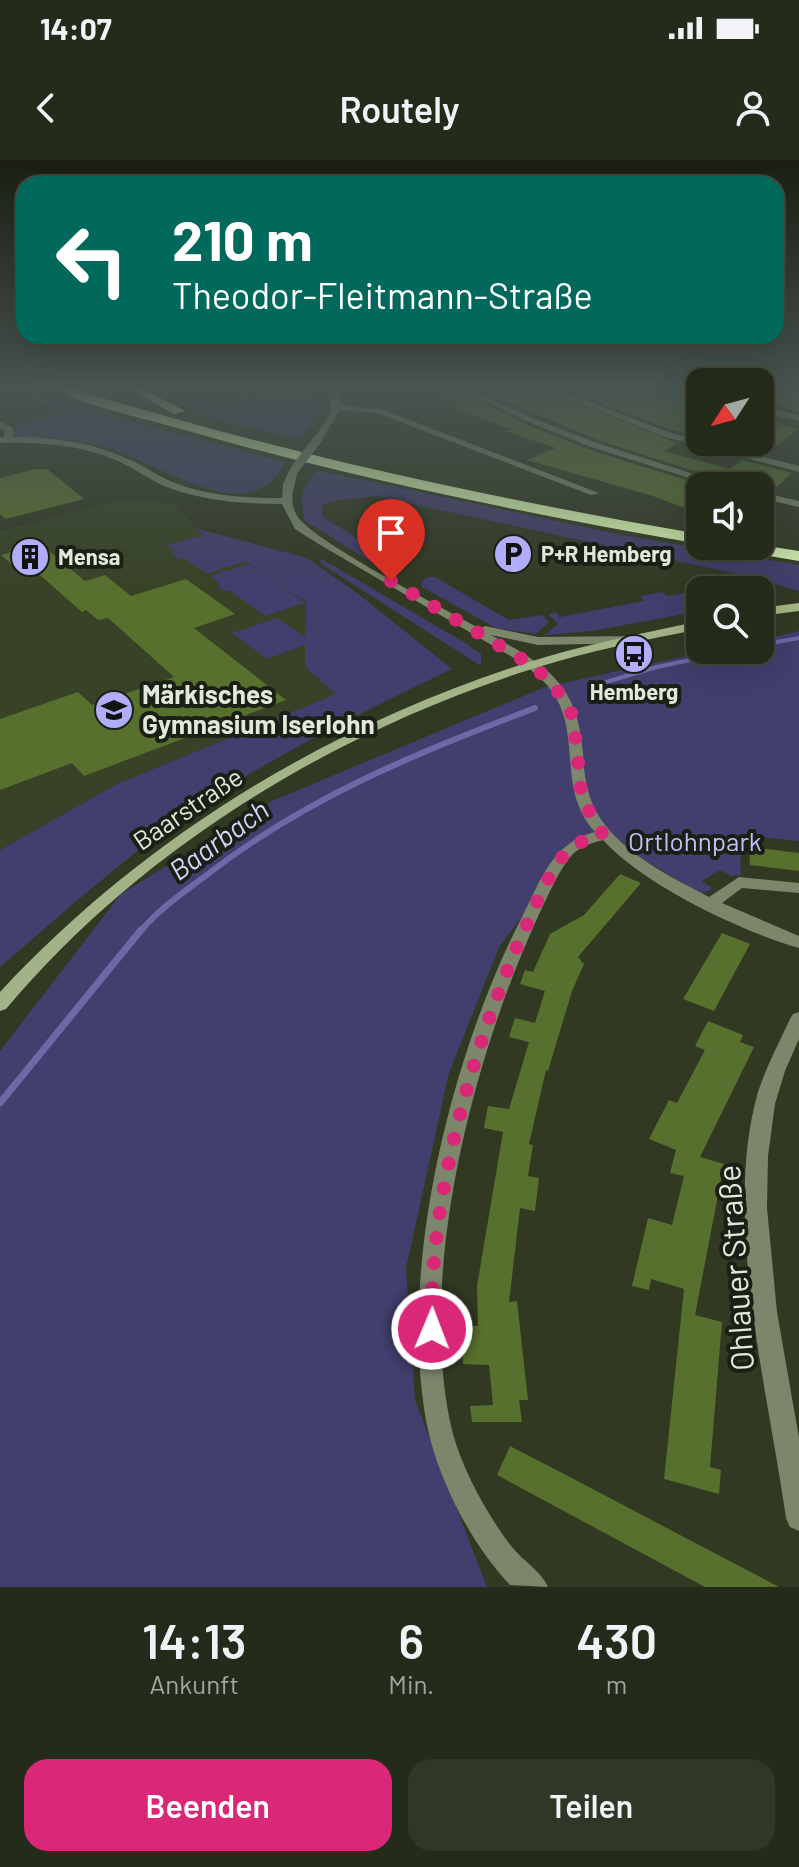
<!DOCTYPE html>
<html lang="de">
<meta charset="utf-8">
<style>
body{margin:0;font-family:Barlow,sans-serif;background:#313727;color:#f1f3f6;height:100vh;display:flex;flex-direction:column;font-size:30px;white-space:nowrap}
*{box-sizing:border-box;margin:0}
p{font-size:26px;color:#a3a7a2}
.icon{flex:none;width:44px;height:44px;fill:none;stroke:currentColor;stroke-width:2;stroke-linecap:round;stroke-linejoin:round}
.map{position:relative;height:1427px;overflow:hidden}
.sheet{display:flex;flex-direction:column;background:#252b1a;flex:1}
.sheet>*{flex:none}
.banner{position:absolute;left:16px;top:16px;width:768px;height:168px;border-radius:24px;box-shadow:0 8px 32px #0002,0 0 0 2px #424739;background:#00695c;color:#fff;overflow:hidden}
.needle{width:52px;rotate:234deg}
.buttons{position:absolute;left:686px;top:208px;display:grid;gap:16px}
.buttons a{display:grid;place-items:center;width:88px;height:88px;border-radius:16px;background:#252b1a;box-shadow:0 8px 32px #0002,0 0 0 2px #424739;font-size:40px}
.pin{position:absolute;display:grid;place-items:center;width:68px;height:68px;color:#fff;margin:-82px -34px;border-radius:50% 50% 50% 0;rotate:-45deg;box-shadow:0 0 8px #0007}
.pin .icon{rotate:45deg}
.me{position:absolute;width:88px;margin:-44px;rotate:1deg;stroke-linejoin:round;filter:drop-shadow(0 0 6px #0008)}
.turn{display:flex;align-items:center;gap:28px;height:168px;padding:0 24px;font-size:36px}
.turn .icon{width:104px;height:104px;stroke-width:2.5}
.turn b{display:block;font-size:56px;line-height:68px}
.eta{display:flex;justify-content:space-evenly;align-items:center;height:136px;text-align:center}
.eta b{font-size:48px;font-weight:600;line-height:56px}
.button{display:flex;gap:16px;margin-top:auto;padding:16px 24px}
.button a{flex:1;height:92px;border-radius:24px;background:#db2777;color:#fff;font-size:32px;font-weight:600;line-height:92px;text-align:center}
.button a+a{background:#313727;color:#f1f3f6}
.status{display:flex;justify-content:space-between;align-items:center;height:56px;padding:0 40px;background:#252b1a;direction:ltr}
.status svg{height:22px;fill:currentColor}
header{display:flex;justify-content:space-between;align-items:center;height:104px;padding:0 24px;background:#252b1a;font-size:36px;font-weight:600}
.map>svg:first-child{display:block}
</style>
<div class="status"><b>14:07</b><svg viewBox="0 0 49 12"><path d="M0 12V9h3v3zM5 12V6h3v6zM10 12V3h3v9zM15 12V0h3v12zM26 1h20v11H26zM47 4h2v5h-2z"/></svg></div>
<header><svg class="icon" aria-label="back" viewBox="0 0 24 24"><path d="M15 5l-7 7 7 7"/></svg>Routely<svg class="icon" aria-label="person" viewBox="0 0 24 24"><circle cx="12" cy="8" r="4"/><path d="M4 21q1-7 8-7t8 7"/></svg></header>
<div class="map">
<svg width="799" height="1427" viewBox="0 0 799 1427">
<rect width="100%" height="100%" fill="#313923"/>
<path fill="#374226" d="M125,338L176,344L195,368L306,442L305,507L337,534L117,624L0,690V371Z"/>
<path fill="#423e6d" d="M2,230H31L109,256L285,302C251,373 159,303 109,288C76,278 40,278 5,276L23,263L62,250Z
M144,230H174L222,251L238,244L232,230H311L318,234L323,251L300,280L225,262Z
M317,310L621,375L799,405V431L756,418L375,336L331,341L322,346L323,357L403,407L389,413L305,361C299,336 301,330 317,310Z
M195,368L307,398L357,433L452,509C364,551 275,595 194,649C126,696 63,753 0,807V690L117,624L336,534L305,507V485L267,499L232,473L277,458L305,477L306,442L269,418L305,443L265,456L229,430L224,431L217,426L221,424L210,416L248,404L262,412L245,401L207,414L184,398L179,399L172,394L176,392L166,385L204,375Z
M322,399L467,484L481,494V506L323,405L320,402Z
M429,417H435L509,460L542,455L549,462L536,474L496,468L422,427V421Z
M700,430V451L592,471L545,475L558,464L548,454L555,452L560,457L644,441L640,436L662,432L668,436Z
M799,471V681L740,675L741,715L731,716L720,710L702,721L713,729L701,734L603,675L568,696L499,787L449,913L406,1108L415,1240L487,1427H0V891L121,734L272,641L545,527L714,490H760V480Z"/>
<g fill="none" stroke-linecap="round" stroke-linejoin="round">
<path stroke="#6d68a6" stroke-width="4" d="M760,485L799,478
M589,527L657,507L737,490"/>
<path stroke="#6d68a6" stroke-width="6" d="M140,772C158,750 181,734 204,717C306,637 415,594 535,548"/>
<path stroke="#6d68a6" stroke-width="7" d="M0,943L141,770"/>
</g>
<path fill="#58702e" d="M431,230H459L525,264L590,290L702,325L700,354L653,336L527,300L556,288L505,271L511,269L454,248L461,246Z
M479,230H545L677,283L664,291L730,309L742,300L792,313L777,327L721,316L724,314L716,318L598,280Z
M567,230H658L659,238L700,230V270L691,275L669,269Z
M787,230L799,232V252L770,242Z
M780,264L798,269L775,287L755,282H760Z
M35,309H47L84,339L6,359L0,354V318Z
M41,384L85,421L105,415L131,436L186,419L235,454L194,468L286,540L84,616L72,603L0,630V559L78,532L92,545L174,517L108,458L98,460L86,450L82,452L32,408L19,411L1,395Z
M749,687L799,693V711L750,705Z
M620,714L641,723L578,797L584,804L572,831L548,911L546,910L529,984L533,985L528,1016L539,1018L535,1051L520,1048L509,1142L517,1141L528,1240H519L522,1262H472L470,1246L493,1245L489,1205L463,1204L461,1166H478L477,1126L503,972L484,968L488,946L509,949L529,882L509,877L515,858L535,863L545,831L520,824L525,810L533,812L550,774L584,755Z
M722,773L750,784L714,851L683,839Z
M708,861L743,875L740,882L754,887L700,997L724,1004L695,1155L722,1162L710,1307L721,1310L719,1334L664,1319L684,1129L651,1119L649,1130L632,1126L648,1058L672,1065L684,1016L670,1013L676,990L649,979L669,940L677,943L705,890L695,886Z
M510,1286L566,1315L779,1427H705L497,1315Z"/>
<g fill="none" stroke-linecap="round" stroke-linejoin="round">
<path fill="#7b866b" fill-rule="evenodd" d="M328,230H336L341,245L381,249L599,333L591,335L377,253L340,250L321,281H315L314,279L332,250Z
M462,230H472L532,258L597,283L731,326H715L591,287L526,261Z
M548,230H559L668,272L799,306V312L662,276Z
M760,246L799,255V261L760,252Z
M0,261L13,268V277C52,277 92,282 128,299C145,306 160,318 178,324C210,336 247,338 282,338L283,324L290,309L298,307C297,323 287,336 296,354C307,379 448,450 480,469L485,466L538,477L641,476V482L637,483L538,485L491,475C548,507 577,523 583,593C584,616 587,638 600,658C624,694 671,717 709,737L739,717L799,723V733L742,728L722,743L799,776V788C740,771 644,725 603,680C591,683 579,687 571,696C557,712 538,757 529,777C469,914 416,1126 453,1274C463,1311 489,1358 512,1387C523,1401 541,1411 548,1427L510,1425C468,1381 432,1308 424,1248C401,1096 453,890 523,755C542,718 552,683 595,672C557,630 581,579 555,536C546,521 532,511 519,501L317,383L295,369L282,344C245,344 207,341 172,329C154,323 139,311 122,303C84,285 41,282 0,283V277H4L5,271L0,268Z
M760,332L799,341V347L760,338Z
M799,852V879L785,911L775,944L768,996L767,1048L777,1152L799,1278V1371L790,1367L786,1358C768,1230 722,1057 758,932C766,907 779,883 790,859L793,854Z"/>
<path fill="#a2b487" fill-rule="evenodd" d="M799,443V451L760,456V448Z
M700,461V469C645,480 589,491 535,508C335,571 142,687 6,849L0,851V832C143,678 324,568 523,504C581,485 641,474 700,461Z"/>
<path fill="#daf7b1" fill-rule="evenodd" d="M59,230H77C282,293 489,338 700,374V384C523,353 347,317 174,267C149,260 76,243 59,230Z
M131,230H146L185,251L174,254Z
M760,385L799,391V401L740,391L732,386Z"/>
<path stroke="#7b866b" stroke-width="9" d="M295,309L318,279"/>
</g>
<linearGradient id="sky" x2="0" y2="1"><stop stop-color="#1b1f13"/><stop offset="0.53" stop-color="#485450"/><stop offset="1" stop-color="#485450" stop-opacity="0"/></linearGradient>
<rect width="799" height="430" fill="url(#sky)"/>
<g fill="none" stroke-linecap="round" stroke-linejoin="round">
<path stroke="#db2777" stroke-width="14" stroke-dasharray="0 25.2" d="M391,421L532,505L553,524L573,556L582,639L603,675C589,678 575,683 565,694C550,710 535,747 525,769C473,884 428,1041 432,1169"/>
</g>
<defs>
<symbol id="parking-disc" viewBox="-11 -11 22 22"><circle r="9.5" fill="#b1adfa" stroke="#1b1f15"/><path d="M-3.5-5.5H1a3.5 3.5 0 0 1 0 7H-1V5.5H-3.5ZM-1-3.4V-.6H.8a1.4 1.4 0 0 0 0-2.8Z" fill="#111"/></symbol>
<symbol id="building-disc" viewBox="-11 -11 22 22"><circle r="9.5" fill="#b1adfa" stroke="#1b1f15"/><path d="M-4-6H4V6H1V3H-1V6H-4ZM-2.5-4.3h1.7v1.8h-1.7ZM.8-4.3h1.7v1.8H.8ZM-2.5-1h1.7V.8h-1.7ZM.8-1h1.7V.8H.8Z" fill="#111"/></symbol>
<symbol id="bus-disc" viewBox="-11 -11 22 22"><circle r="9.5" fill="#b1adfa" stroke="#1b1f15"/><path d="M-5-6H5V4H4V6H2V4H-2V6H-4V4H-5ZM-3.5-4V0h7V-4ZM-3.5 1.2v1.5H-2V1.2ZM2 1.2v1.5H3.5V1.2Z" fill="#111"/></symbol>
<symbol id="school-disc" viewBox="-11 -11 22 22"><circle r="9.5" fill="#b1adfa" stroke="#1b1f15"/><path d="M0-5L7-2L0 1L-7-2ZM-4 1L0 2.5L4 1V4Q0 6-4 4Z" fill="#111"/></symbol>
</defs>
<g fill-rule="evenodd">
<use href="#parking-disc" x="491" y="372" width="44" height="44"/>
<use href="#building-disc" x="8" y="375" width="44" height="44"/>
<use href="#bus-disc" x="612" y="472" width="44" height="44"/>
<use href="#school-disc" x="92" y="528" width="44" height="44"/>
</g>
<g text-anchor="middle" stroke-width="8" stroke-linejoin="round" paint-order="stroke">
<g font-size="22" font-weight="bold" fill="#e2e8da" stroke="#1b1f15" text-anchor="start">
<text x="541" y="402">P+R Hemberg</text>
<text x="58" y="405">Mensa</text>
<text x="634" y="540" text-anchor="middle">Hemberg</text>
</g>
<g font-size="26" font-weight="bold" fill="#e2e8da" stroke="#1b1f15" text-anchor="start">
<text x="142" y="544">Märkisches<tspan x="142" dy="30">Gymnasium Iserlohn</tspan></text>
</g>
<g font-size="26" fill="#e2e8da" stroke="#1b1f15">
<text transform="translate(188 649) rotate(-34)" y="9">Baarstraße</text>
</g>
<g font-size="26" fill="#c3c1f7" stroke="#1b1f15">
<text x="695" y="691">Ortlohnpark</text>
</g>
<g font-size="28" font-style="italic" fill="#d6d5fa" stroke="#1b1f15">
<text transform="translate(219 680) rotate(-36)" y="10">Baarbach</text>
</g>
<g font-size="32" fill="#e2e8da" stroke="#1b1f15">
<text transform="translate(736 1108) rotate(-94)" y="11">Ohlauer Straße</text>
</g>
</g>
</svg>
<div class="buttons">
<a><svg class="needle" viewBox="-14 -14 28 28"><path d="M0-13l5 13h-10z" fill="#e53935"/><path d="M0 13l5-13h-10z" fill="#a3a7a2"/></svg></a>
<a><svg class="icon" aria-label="sound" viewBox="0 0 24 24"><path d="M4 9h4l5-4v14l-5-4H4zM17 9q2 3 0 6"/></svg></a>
<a><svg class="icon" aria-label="search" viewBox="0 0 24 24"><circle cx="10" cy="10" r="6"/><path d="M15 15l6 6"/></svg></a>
</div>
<div class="pin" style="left:391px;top:421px;background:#d93025"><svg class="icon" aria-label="arrive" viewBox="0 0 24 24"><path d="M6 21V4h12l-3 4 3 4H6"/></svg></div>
<svg class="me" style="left:432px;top:1169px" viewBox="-20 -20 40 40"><circle r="17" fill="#db2777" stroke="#fff" stroke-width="3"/><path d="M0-11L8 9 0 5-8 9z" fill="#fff"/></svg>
<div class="banner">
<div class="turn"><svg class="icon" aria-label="left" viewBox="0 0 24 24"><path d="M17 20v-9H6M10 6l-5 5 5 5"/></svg><div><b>210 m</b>Theodor-Fleitmann-Straße</div></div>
</div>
</div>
<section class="sheet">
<div class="eta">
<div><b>14:13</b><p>Ankunft</p></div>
<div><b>6</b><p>Min.</p></div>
<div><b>430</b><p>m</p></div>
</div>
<div class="button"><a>Beenden</a><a>Teilen</a></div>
</section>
